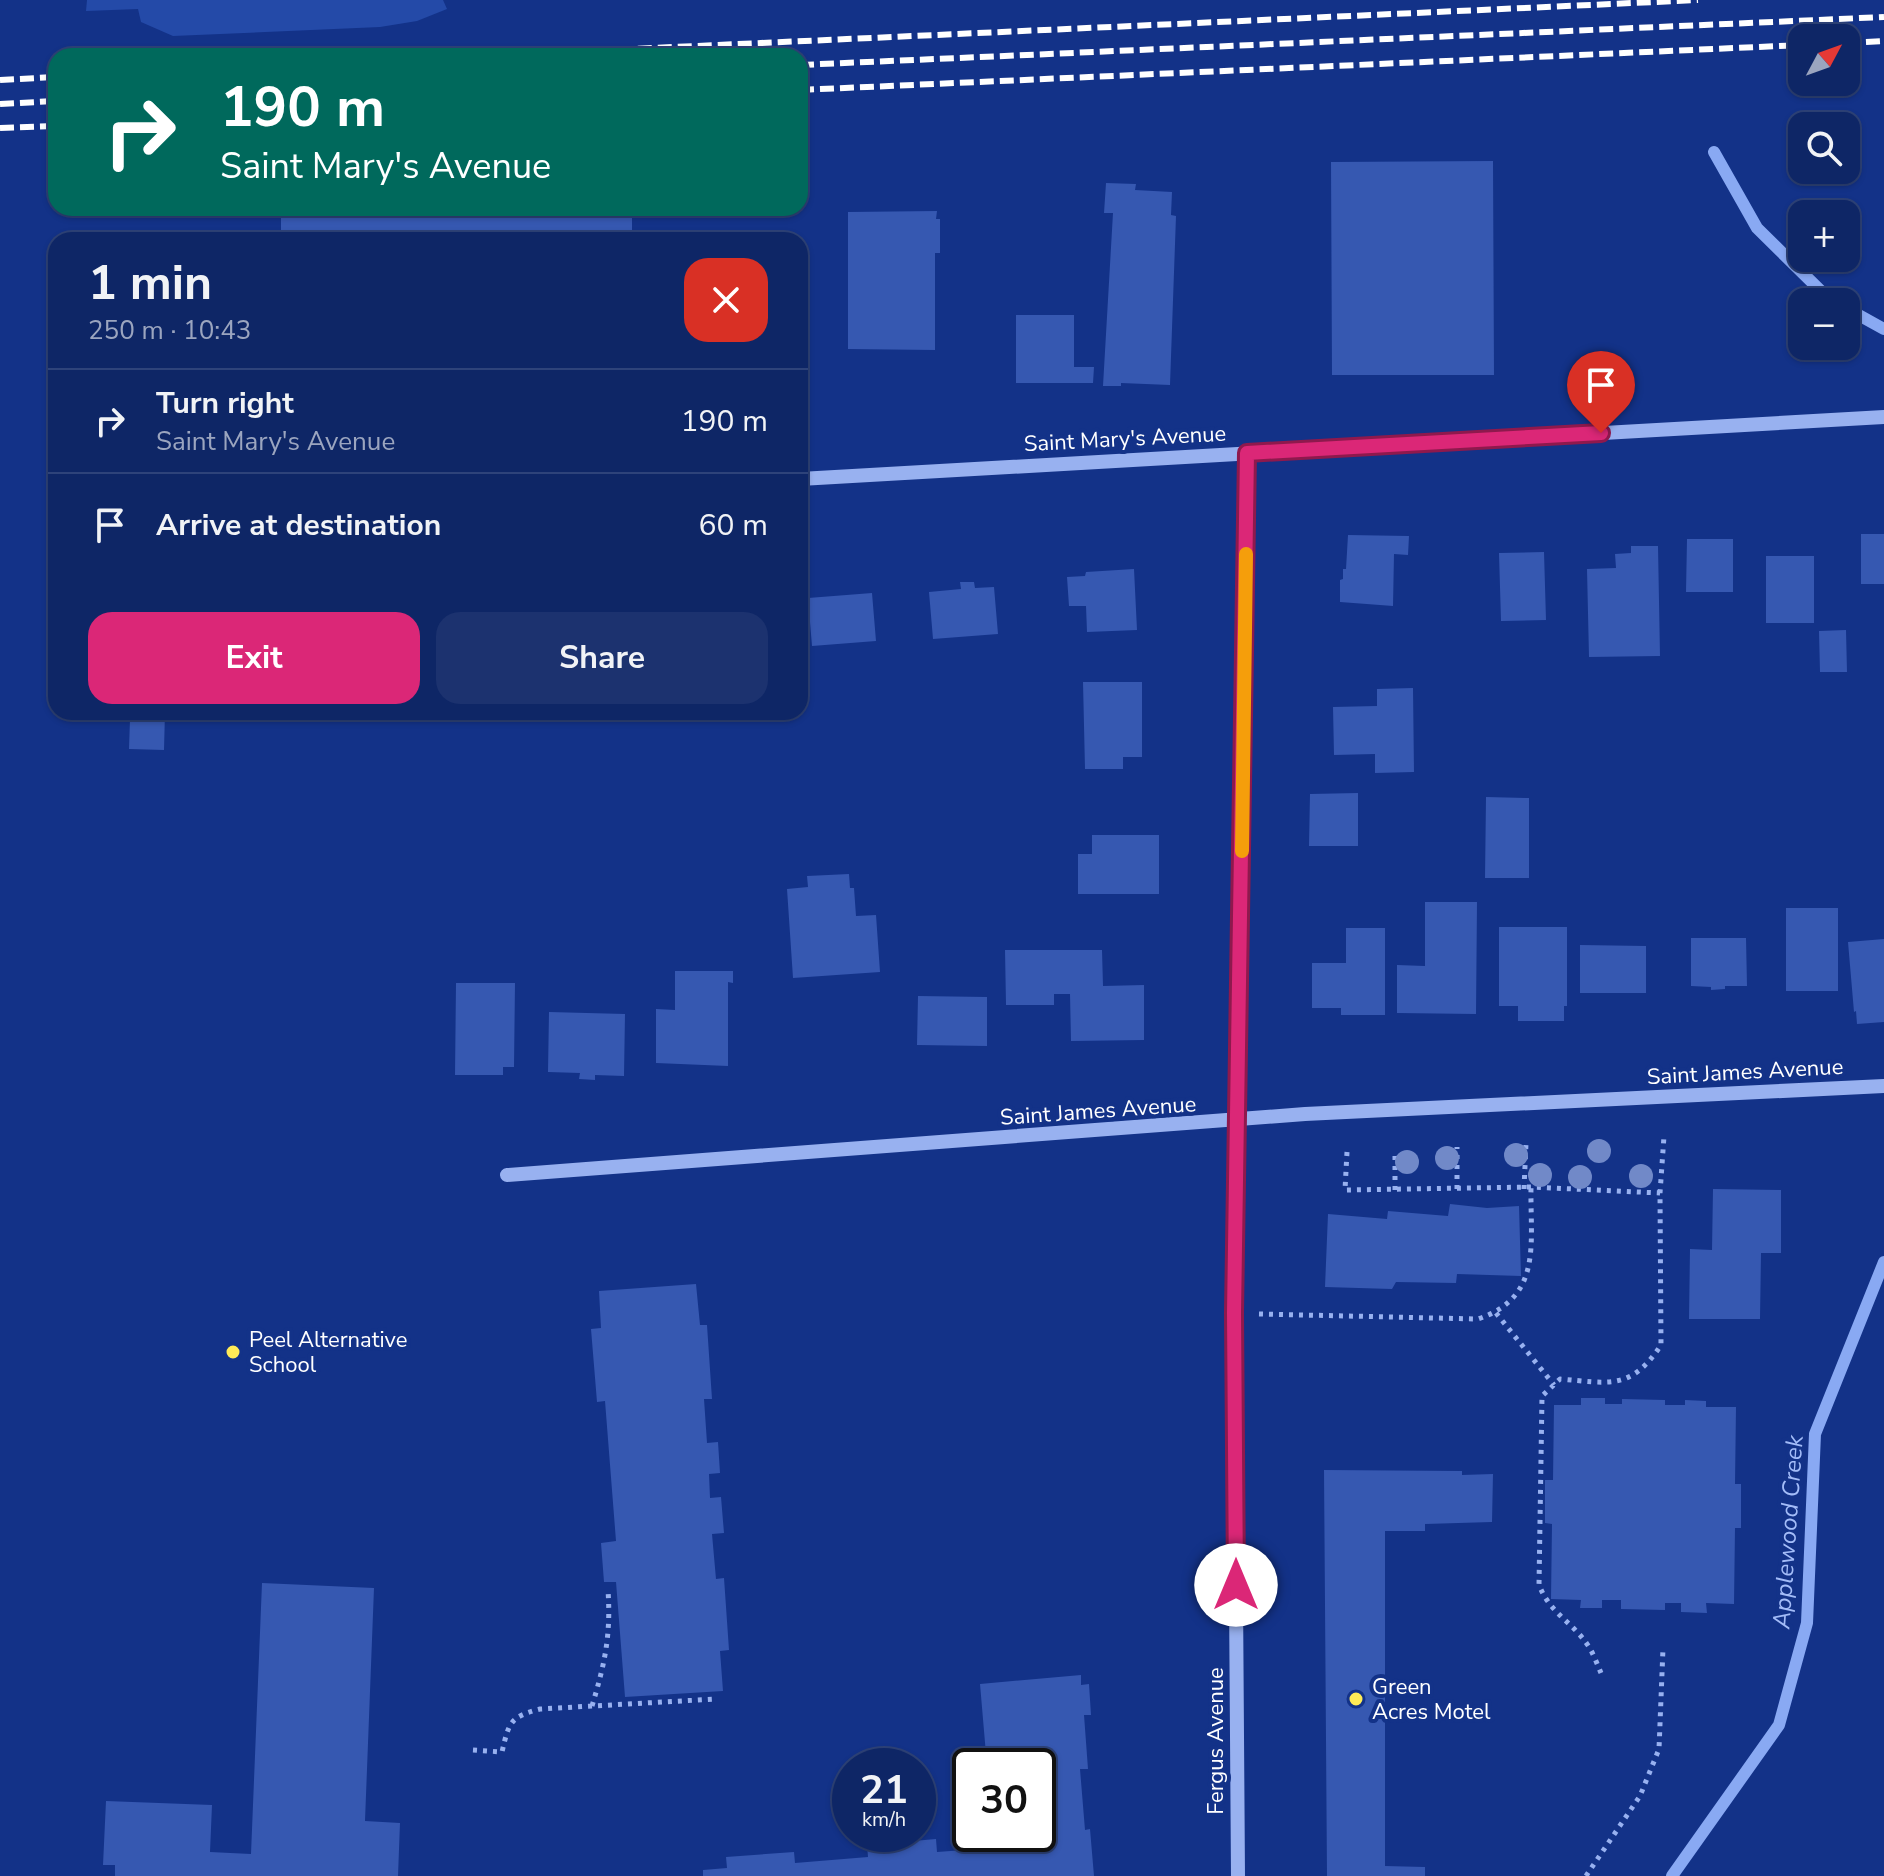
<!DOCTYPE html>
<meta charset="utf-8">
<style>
body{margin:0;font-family:"Nunito Sans",sans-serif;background:#1c326f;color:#f1f3f6;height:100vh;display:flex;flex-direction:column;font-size:30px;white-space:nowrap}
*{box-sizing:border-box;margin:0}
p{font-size:26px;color:#9ba5bf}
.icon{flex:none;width:44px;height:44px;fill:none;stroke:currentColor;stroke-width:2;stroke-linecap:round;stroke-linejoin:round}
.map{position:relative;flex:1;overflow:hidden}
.drawer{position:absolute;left:48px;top:232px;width:760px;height:488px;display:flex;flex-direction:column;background:#0e2666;border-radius:24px;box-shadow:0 2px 6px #0004,0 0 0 2px #2e437a}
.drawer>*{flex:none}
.guide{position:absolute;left:48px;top:48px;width:760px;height:168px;border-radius:24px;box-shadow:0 2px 6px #0004,0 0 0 2px #2e437a;background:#00695c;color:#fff;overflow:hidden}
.needle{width:52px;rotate:49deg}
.controls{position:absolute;left:1788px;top:24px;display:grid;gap:16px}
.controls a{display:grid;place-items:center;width:72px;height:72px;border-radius:16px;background:#0e2666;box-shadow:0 2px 6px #0004,0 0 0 2px #2e437a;font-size:40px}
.speed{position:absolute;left:832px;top:1748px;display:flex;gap:16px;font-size:40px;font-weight:700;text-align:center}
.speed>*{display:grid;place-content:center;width:104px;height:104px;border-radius:50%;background:#0e2666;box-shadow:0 2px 6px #0004,0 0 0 2px #2e437a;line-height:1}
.speed small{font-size:20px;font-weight:400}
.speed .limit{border:4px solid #111;border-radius:12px;background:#fff;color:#111}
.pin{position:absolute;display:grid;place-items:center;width:68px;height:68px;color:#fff;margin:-82px -34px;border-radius:50% 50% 50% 0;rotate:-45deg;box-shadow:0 0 8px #0007}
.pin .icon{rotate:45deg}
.me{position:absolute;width:88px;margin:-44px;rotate:0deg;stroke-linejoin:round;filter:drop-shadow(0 0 6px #0008)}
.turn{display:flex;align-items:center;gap:28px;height:168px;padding:0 40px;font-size:36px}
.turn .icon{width:104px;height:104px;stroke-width:2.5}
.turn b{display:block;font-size:56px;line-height:68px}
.round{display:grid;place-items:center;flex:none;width:84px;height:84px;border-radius:24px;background:#1c326f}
.head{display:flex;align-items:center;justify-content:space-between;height:136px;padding:0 40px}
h1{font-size:48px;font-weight:700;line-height:60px}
.cta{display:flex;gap:16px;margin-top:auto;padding:16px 40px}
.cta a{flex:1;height:92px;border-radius:24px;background:#db2777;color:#fff;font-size:32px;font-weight:700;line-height:92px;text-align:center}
.cta a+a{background:#1c326f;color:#f1f3f6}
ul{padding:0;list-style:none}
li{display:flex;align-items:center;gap:24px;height:104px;padding:0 40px;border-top:2px solid #2e437a}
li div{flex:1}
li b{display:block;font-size:30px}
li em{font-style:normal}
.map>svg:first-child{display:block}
</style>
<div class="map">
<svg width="1884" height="1876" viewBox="0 0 1884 1876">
<rect width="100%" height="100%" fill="#133288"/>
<path fill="#244aa8" d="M87,0H443L447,9L417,21L380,27L173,36L141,22L138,9L86,11Z"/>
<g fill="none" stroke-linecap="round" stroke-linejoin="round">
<path stroke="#89a9f3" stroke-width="12" d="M1714,152L1757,228L1828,298L1836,302
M1846,308L1884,329
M1672,1876L1779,1725L1807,1623L1815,1434L1884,1262"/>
</g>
<path fill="#3658b1" d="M1493,161L1494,375H1332L1331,162Z
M1106,183L1136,184L1135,190L1172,192L1171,215L1176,216L1170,385L1121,383V386H1103L1113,213H1104Z
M281,208H632V240H281Z
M937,211L936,219H940V253H935V350L848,349V212Z
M1016,315H1074V367H1094L1093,383H1016Z
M1861,534H1884V584H1861Z
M1348,535L1409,536L1408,555L1394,554L1393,606L1340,602V580L1343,579V569H1346Z
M1687,539H1733V592H1686Z
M1631,546H1658L1660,656L1589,657L1587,569L1616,568L1615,554L1631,553Z
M1544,552L1546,620L1501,621L1499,553Z
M1766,556H1814V623H1766Z
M1134,569L1137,630L1087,632L1086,606H1069L1067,577L1085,576L1086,572Z
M960,582H974L975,588L994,587L998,634L933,639L929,592L961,589Z
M872,593L876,641L812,646L808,598Z
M1846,630L1847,672H1820L1819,631Z
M1083,682H1142V757H1123V769H1085Z
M1413,688L1414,772L1375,773V754L1334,755L1333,707L1377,706V689Z
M80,712H165L164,750L129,749L130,719L80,717Z
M1358,793V846H1309L1310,794Z
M1486,797L1529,798V878H1485Z
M1092,835H1159V894H1078V854H1092Z
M849,874L850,888H854L856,916L876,915L880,972L793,978L787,889L808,887L807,876Z
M1425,902H1477L1476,1014L1397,1013V965L1425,966Z
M1786,908H1838V991H1786Z
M1499,927H1567V1006H1564V1021H1518V1006H1499Z
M1346,928H1385V1015H1341V1008H1312V963H1346Z
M1691,938H1746L1747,986H1725V989L1711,990V987L1691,986Z
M1884,939V1022L1857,1024L1856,1011L1854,1012L1848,942Z
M1580,945L1646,946V993H1580Z
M1005,950H1102L1103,986L1144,985V1040L1071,1041L1070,994H1054V1005H1006Z
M675,971H733V983L728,982V1066L656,1063V1009L675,1010Z
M456,983H515L514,1067H503V1075H455Z
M918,996L987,997V1046L917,1045Z
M549,1012L625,1014L624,1076L595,1075V1080L579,1079L580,1073L548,1072Z
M1713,1189L1781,1190V1253H1761L1760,1319H1689L1690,1249L1712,1250Z
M1450,1204L1487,1208L1519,1206L1521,1276L1457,1274L1456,1283L1396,1282L1392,1289L1325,1287L1328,1214L1387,1219L1388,1211L1448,1216Z
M696,1284L700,1325H707L712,1399H704L707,1443L718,1442L720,1473L709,1474L710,1498L721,1497L724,1533L712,1534L716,1579L724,1578L729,1650L720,1651L723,1691L625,1697L616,1582H604L601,1543L616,1541L605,1401L597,1402L591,1329L601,1328L599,1291Z
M1581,1398H1605V1404H1622V1399L1665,1400V1405H1685V1400L1706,1401V1407H1736L1735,1484H1741V1528H1735L1734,1604L1706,1603L1707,1613L1681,1612V1603H1665V1610L1621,1609V1600H1602V1608H1580L1581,1600L1551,1599L1552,1524L1545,1523V1480H1553L1554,1405H1581Z
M1324,1470L1462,1471V1475L1493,1474L1492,1522L1425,1524V1531H1385V1866L1425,1867V1876H1327Z
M262,1583L374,1588L365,1821L400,1823L398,1876H115V1865H103L106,1801L212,1805L210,1852L251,1854Z
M1081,1675V1685L1089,1684L1091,1715H1084L1088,1769H1080L1085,1830L1090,1829L1094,1876H703V1870L727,1868L726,1857L794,1852L795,1863L868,1857L867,1845L936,1839L937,1852L978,1849V1853L994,1851L992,1834H1038V1766H987L980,1684Z"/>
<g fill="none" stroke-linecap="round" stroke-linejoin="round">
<path stroke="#98b1f0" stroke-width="5" stroke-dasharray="4 6" stroke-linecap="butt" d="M1347,1152L1345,1190L1531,1187L1660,1193
M1457,1189V1147
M1524,1189L1526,1143
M1395,1190V1150
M1496,1313L1554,1385
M1259,1314L1478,1319C1543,1297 1530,1244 1531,1187
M1601,1673C1597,1664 1593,1652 1587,1644C1571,1621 1550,1613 1539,1585L1542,1396L1560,1379C1608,1383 1631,1391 1661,1345L1660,1193L1664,1136
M592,1706C605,1663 611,1635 608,1590
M473,1750L502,1752C509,1722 510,1717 540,1709L716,1699
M1586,1876L1640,1796L1659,1749L1663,1648"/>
<path stroke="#98b1f0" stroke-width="14" d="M800,479L1884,417
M507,1175L1305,1114L1884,1086
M1238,1876L1234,1313L1247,453"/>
<path stroke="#fff" stroke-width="6" stroke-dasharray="14 6" stroke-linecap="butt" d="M1846,43L1884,41
M478,56L1698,0
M800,65L1884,17
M0,80L56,77
M800,90L1802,45
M0,104L56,101
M0,128L56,126"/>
</g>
<g fill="#7189c8">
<circle cx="1599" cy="1151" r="12"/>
<circle cx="1516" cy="1155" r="12"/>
<circle cx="1447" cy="1158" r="12"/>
<circle cx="1407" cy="1162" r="12"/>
<circle cx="1540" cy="1175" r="12"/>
<circle cx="1641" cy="1176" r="12"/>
<circle cx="1580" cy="1177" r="12"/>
</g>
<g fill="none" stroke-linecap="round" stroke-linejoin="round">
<defs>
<path id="route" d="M1236,1585L1234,1313L1247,453L1601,433"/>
</defs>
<use href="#route" stroke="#8e194d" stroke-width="20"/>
<use href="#route" stroke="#db2777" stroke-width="14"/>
<path stroke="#f59e0b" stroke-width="14" d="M1242,851L1246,554"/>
</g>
<g fill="#ffeb57" stroke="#133288" stroke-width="3">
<circle cx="233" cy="1352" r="8"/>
<circle cx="1356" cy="1699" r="8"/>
</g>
<g text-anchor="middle" stroke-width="8" stroke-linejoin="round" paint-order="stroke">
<g font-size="22" fill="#fff" stroke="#133288">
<text transform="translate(1125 438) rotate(-3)" y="8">Saint Mary's Avenue</text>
<text transform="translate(1745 1071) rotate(-3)" y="8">Saint James Avenue</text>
<text transform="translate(1098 1110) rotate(-4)" y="8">Saint James Avenue</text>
<text transform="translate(1215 1741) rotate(-90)" y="8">Fergus Avenue</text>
</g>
<g font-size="22" fill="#fff" stroke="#133288" text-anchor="start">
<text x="249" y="1347">Peel Alternative<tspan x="249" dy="25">School</tspan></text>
<text x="1372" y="1694">Green<tspan x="1372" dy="25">Acres Motel</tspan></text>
</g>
<g font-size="24" font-style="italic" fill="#a3bcf8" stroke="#133288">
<text transform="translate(1788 1532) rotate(-86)" y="8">Applewood Creek</text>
</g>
</g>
</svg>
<div class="controls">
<a><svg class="needle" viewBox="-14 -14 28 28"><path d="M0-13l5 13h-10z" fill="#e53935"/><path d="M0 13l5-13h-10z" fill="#9ba5bf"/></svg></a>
<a><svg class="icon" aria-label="search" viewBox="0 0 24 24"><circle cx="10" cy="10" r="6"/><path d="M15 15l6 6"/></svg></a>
<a>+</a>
<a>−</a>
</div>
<div class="speed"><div>21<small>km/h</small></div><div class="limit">30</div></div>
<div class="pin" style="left:1601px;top:433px;background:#d93025"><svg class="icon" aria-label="arrive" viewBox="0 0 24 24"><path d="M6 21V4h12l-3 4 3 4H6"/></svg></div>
<svg class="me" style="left:1236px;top:1585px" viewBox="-20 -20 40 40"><circle r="19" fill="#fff"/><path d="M0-13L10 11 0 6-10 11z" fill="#db2777"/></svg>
<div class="guide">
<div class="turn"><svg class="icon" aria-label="right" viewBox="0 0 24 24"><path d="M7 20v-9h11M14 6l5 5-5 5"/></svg><div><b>190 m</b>Saint Mary's Avenue</div></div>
</div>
<section class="drawer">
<div class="head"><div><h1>1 min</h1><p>250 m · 10:43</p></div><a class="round" style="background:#d93025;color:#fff"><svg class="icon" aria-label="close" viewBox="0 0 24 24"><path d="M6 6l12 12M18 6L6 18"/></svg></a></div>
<ul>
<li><svg class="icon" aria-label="right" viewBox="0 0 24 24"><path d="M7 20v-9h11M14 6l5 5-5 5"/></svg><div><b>Turn right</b><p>Saint Mary's Avenue</p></div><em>190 m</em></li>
<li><svg class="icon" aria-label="arrive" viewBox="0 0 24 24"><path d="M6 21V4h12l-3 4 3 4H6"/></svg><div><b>Arrive at destination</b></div><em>60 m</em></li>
</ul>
<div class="cta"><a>Exit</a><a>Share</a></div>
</section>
</div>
